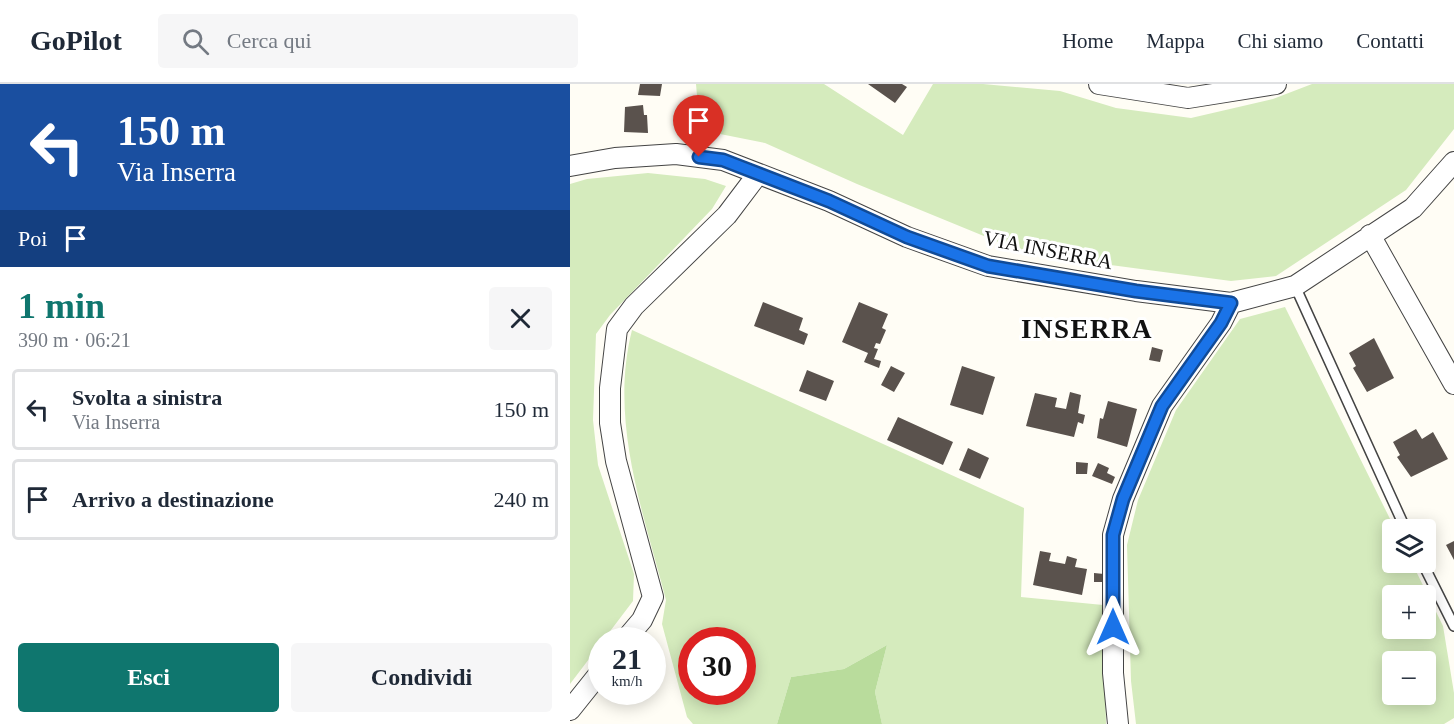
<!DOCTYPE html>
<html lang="it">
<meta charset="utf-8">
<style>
body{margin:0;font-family:Georgia,serif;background:#f6f6f7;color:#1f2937;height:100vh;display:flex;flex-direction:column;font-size:22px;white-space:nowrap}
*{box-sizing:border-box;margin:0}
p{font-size:20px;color:#747a83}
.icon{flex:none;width:33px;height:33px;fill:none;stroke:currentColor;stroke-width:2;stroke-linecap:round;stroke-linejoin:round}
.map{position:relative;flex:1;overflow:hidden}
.side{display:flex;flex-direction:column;background:#fff;width:570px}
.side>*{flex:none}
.banner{background:#1a4fa0;color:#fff;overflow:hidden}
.tools{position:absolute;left:812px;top:435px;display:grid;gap:12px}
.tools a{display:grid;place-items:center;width:54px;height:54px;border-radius:6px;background:#fff;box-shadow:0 3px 15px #0003;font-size:30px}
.speed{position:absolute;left:18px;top:543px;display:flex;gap:12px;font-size:30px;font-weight:700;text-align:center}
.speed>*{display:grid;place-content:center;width:78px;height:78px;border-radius:50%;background:#fff;box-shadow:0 3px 15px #0003;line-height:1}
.speed small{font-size:15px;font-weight:400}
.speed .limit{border:9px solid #d22;background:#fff;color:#111}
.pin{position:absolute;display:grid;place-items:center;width:51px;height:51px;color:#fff;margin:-62px -26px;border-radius:50% 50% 50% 0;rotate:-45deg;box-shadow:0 0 6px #0007}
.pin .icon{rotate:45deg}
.me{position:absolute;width:66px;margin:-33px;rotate:0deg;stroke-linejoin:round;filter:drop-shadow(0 0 4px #0008)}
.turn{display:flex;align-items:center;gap:21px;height:126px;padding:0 18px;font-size:27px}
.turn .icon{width:78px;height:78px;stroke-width:2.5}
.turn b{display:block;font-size:42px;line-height:51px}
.then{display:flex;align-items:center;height:57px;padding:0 18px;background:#0003;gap:12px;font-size:22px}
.round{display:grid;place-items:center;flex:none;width:63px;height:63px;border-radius:6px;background:#f6f6f7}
.head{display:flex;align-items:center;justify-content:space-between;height:102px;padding:0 18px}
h1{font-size:36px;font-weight:800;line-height:45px;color:#0f766e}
.cta{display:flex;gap:12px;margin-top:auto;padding:12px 18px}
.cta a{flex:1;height:69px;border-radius:6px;background:#0f766e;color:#fff;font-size:24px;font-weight:800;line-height:69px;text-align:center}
.cta a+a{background:#f6f6f7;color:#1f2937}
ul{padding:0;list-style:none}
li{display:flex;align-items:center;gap:18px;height:81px;margin:0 12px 9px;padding:0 6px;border:3px solid #e0e1e3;border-radius:6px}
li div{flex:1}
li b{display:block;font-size:22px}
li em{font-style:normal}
header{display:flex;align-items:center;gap:36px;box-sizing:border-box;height:84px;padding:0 30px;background:#fff;border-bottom:2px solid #e0e1e3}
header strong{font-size:28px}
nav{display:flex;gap:33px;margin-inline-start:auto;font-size:21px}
.search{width:420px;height:54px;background:#f6f6f7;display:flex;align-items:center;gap:15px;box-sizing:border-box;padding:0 21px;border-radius:6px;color:#747a83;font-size:22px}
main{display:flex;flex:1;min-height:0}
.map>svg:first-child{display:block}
</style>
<header>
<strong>GoPilot</strong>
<div class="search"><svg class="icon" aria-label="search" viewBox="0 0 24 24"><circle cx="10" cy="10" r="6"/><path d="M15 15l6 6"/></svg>Cerca qui</div>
<nav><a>Home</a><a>Mappa</a><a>Chi siamo</a><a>Contatti</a></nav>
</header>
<main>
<section class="side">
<div class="banner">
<div class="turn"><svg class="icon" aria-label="left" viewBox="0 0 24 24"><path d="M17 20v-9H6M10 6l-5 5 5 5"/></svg><div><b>150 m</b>Via Inserra</div></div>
<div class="then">Poi<svg class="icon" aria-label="arrive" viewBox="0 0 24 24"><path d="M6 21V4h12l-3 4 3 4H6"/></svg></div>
</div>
<div class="head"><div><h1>1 min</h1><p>390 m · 06:21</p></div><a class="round"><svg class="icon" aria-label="close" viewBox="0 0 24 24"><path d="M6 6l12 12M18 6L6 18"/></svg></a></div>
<ul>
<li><svg class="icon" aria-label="left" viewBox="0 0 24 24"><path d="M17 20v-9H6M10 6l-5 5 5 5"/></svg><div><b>Svolta a sinistra</b><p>Via Inserra</p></div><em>150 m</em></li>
<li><svg class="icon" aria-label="arrive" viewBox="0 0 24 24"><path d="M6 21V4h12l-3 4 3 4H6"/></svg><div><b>Arrivo a destinazione</b></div><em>240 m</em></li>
</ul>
<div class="cta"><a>Esci</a><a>Condividi</a></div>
</section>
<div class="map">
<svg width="884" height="640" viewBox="0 0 884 640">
<rect width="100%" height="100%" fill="#fffdf5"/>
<path fill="#d5ebbd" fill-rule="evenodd" d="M254,0L333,51L363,0H413L490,7L546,24L621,34L703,15L742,0H884V45L836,106L706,192L661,197L458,170L287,100L195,59L130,46L126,0Z
M78,89L135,95L156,102L142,125L40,231L26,250L23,336L28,381L64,490L63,517L0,600V100L17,95Z
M715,223L825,445L822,446V478L842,479L873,542L884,609V634L874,640H566L561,597L557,461L568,416L606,326L670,235ZM822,512H855V544H822ZM822,578H855V610H822Z
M62,246L454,424L451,513L533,521L536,640H312L305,608L317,561L274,585L221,593L207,640H123L117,633L92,540L96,516C73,427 39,337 62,246ZM122,556H172V608H122Z"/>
<path fill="#b9dc9c" d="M317,561L305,608L312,640H207L221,593L274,585Z"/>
<path fill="#5a524d" d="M70,0H92L90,12L68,11Z
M298,0H332L337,3L325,19Z
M73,21L74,31H77L78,49L54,48L55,23Z
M193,218L233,234L229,246L238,250L234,261L184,242Z
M289,218L318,230L312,244L316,246L310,260L306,259L304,264L308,265L304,275L311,277L309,284L294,278L298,269L272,258Z
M804,254L824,294L797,308L783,284L786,282L779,269Z
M582,263L593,266L590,278L579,276Z
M321,282L335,289L324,308L311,301Z
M392,282L425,293L413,331L380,321Z
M237,286L264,297L256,317L229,307Z
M500,308L511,311L508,329L515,331L513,340L508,338L504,353L456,342L465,309L487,314L485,323L496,325Z
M538,317L567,325L557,363L527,354L530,334L533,335Z
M328,333L383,358L373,381L317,356Z
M846,345L852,355L863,348L878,375L841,393L827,373L830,371L823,358Z
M398,364L419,374L410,395L389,386Z
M506,378L518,379L517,390H506Z
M528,379L539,384L537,389L545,393L542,400L522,392Z
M884,457V476L876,461Z
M470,467L481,469L479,477L495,480L497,472L507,475L505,483L517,485L512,511L463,501Z
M524,489L534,490L533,498H524Z"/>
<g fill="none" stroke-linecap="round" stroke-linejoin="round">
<defs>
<path id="lane" d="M725,202L836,446
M852,478L884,542"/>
<path id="street" d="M529,0L618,14L706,0
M0,82L45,74L106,70L153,76L259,117L337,153L418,182L566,207L661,219L725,202L843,124L884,78
M800,151L884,300
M55,556L72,536L83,513L46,377L40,339V304L47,245L64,222L157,131L188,90
M0,626L32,586
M548,640L543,589V451L553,415L592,322L651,239L661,219"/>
</defs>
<use href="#lane" stroke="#444" stroke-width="12"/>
<use href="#street" stroke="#444" stroke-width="22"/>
<use href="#lane" stroke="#fff" stroke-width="9"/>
<use href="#street" stroke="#fff" stroke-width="20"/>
</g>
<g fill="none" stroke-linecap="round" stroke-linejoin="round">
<defs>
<path id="route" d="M129,73L153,76L171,83L259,117L337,153L418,182L566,207L661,219L651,239L592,322L553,415L543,451V543"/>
</defs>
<use href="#route" stroke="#114b97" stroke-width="15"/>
<use href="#route" stroke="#1a73e8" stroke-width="10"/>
</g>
<g text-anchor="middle" stroke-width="6" stroke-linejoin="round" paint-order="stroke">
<g font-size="21" fill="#111" stroke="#fff">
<text transform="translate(478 166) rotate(11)" y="7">VIA INSERRA</text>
</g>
<g font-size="27" font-weight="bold" letter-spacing="1.5" fill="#111" stroke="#fff">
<text x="517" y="254">INSERRA</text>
</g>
</g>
</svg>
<div class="tools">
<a><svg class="icon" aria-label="layers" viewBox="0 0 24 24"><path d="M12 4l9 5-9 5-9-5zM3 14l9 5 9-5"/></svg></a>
<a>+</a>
<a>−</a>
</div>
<div class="speed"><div>21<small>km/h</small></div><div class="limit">30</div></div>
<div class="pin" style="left:129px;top:73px;background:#d93025"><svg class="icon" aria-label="arrive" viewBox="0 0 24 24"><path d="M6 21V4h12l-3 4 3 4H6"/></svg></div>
<svg class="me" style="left:543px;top:543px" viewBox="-20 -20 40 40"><path d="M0-17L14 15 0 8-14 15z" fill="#1a73e8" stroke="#fff" stroke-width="4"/></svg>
</div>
</main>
